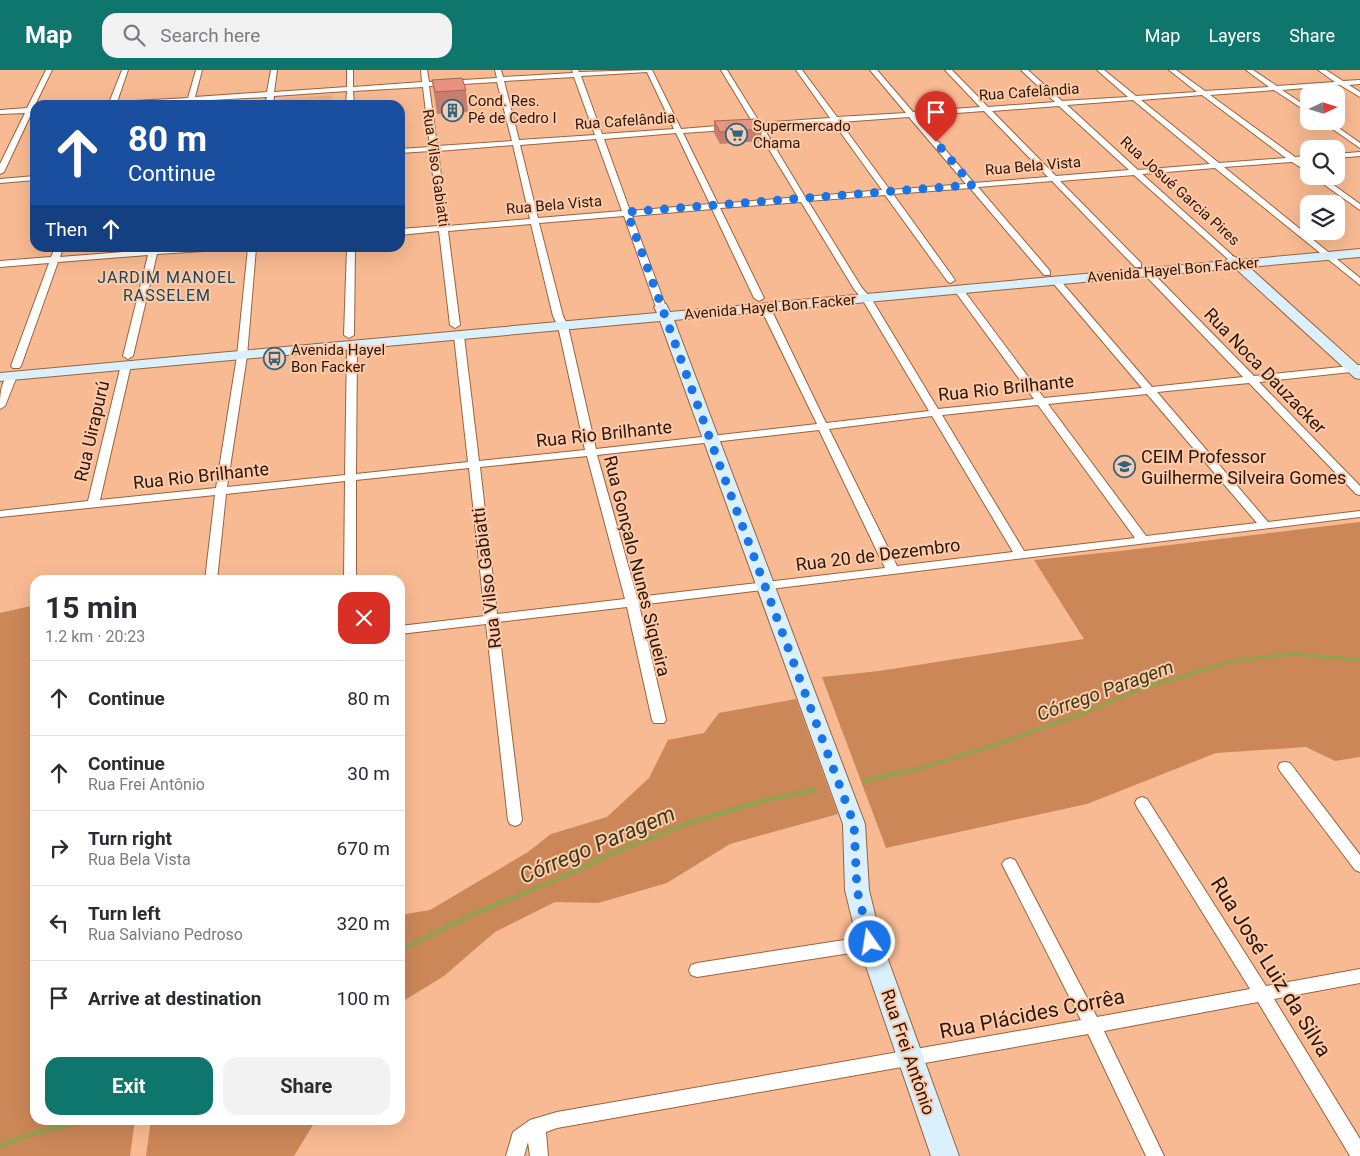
<!DOCTYPE html>
<meta charset="utf-8">
<style>
body{margin:0;font-family:Roboto,sans-serif;background:#f2f2f3;color:#2b2b33;height:100vh;display:flex;flex-direction:column;font-size:19px;white-space:nowrap}
*{box-sizing:border-box;margin:0}
p{font-size:16px;color:#7c7c81}
.icon{flex:none;width:28px;height:28px;fill:none;stroke:currentColor;stroke-width:2;stroke-linecap:round;stroke-linejoin:round}
.map{position:relative;flex:1;overflow:hidden}
.sheet{position:absolute;left:30px;top:505px;width:375px;height:550px;display:flex;flex-direction:column;background:#fff;border-radius:15px;box-shadow:0 5px 20px #0002}
.sheet>*{flex:none}
.hud{position:absolute;left:30px;top:30px;width:375px;height:152px;border-radius:15px;box-shadow:0 5px 20px #0002;background:#1a4fa0;color:#fff;overflow:hidden}
.needle{width:32px;rotate:86deg}
.tools{position:absolute;left:1300px;top:15px;display:grid;gap:10px}
.tools a{display:grid;place-items:center;width:45px;height:45px;border-radius:10px;background:#fff;box-shadow:0 5px 20px #0002;font-size:25px}
.pin{position:absolute;display:grid;place-items:center;width:42px;height:42px;color:#fff;margin:-51px -21px;border-radius:50% 50% 50% 0;rotate:-45deg;box-shadow:0 0 5px #0007}
.pin .icon{rotate:45deg}
.me{position:absolute;width:55px;margin:-28px;rotate:347deg;stroke-linejoin:round;filter:drop-shadow(0 0 4px #0008)}
.turn{display:flex;align-items:center;gap:18px;height:105px;padding:0 15px;font-size:22px}
.turn .icon{width:65px;height:65px;stroke-width:2.5}
.turn b{display:block;font-size:35px;line-height:42px}
.then{display:flex;align-items:center;height:48px;padding:0 15px;background:#0003;gap:10px;font-size:19px}
.round{display:grid;place-items:center;flex:none;width:52px;height:52px;border-radius:15px;background:#f2f2f3}
.headline{display:flex;align-items:center;justify-content:space-between;height:85px;padding:0 15px}
h1{font-size:30px;font-weight:700;line-height:38px}
.button{display:flex;gap:10px;margin-top:auto;padding:10px 15px}
.button a{flex:1;height:58px;border-radius:15px;background:#0f766e;color:#fff;font-size:20px;font-weight:700;line-height:58px;text-align:center}
.button a+a{background:#f2f2f3;color:#2b2b33}
ul{padding:0;list-style:none}
li{display:flex;align-items:center;gap:15px;height:75px;padding:0 15px;border-top:1px solid #e1e1e2}
li div{flex:1}
li b{display:block;font-size:19px}
li em{font-style:normal}
header{display:flex;align-items:center;gap:30px;box-sizing:border-box;height:70px;padding:0 25px;background:#0f766e;color:#fff}
header strong{font-size:24px}
nav{display:flex;gap:28px;margin-inline-start:auto;font-size:18px}
.search{width:350px;height:45px;background:#f2f2f3;display:flex;align-items:center;gap:12px;box-sizing:border-box;padding:0 18px;border-radius:15px;color:#7c7c81;font-size:19px}
.map>svg:first-child{display:block}
</style>
<header>
<strong>Map</strong>
<div class="search"><svg class="icon" aria-label="search" viewBox="0 0 24 24"><circle cx="10" cy="10" r="6"/><path d="M15 15l6 6"/></svg>Search here</div>
<nav><a>Map</a><a>Layers</a><a>Share</a></nav>
</header>
<div class="map">
<svg width="1360" height="1086" viewBox="0 0 1360 1086">
<rect width="100%" height="100%" fill="#f8ba92"/>
<path fill="#f1ad80" d="M332,25V35H280V29Z"/>
<path fill="#cc8758" d="M1360,452V687L1335,691L1306,677L1216,683L1087,734L886,778L822,607L879,601L1084,569L1034,490L1120,481Z
M35,535V1050H135L130,1086H0V543Z
M796,629L838,744L730,774L667,813L598,833L555,832L495,862L444,906L400,933V845L430,840L528,782L551,764L607,747L649,708L668,670L704,663L719,643Z
M151,1050H316L294,1086H146Z"/>
<g fill="none" stroke-linecap="round" stroke-linejoin="round">
<path stroke="#98a04f" stroke-width="4" d="M893,704L921,698L997,674L1079,645L1138,620L1233,591L1294,584L1360,590"/>
<path stroke="#98a04f" stroke-width="5" d="M865,711L899,703
M400,880L471,845L556,810L617,781L686,754L762,731L814,720
M0,1076L31,1064L88,1050"/>
<defs>
<path id="street" d="M46,0H52L35,35V42H32L4,102L0,104V94L25,43L0,44V40L27,38Z
M122,0H128L117,32L188,28L196,0H202L195,27L267,22L271,0H277L274,22L347,17V0H353V17L422,12L421,0H427L429,12L497,8L495,0H501L503,7L573,3L572,0H578L579,2L652,0L681,59L753,53L721,0H727L760,53L830,48L796,0H802L837,47L906,43L870,0H877L913,42L980,37L945,0H952L988,37L1055,32L1021,0H1028L1062,31L1128,27L1097,0H1104L1136,26L1197,22L1169,0H1176L1205,21L1269,17L1246,0H1253L1277,16L1335,12L1318,0H1326L1343,11L1360,10V14L1349,15L1360,22V27L1340,15L1282,20L1309,38V43L1274,20L1210,25L1295,87L1309,86V90L1300,91L1309,97V103L1292,92L1224,97L1360,208V215L1215,98L1142,104L1232,185V189L1229,190L1134,105L1060,111L1141,193V197H1135L1052,111L978,117L1050,201V205H1044L970,118L893,124L955,210L951,213L948,212L885,125L808,131L862,218L871,228L938,339L1034,329L954,220L959,217L962,218L1044,328L1142,318L1053,213V209H1059L1152,317L1243,307L1144,204L1143,202L1147,199L1150,200L1254,306L1360,295V301L1259,312L1360,416V425L1356,424L1249,313L1157,322L1268,452L1360,441V447L639,535L666,650L664,653H654L652,650L627,537L498,552L522,750L520,754L515,756L510,754L508,750L486,554L400,564V556L485,546L469,398L356,410V510H344L345,411L226,424L217,510H205L215,425L0,447V441L88,431L121,295L126,292L131,295L100,430L216,418L237,286L248,178H256L247,286L227,417L345,405L347,276L352,273L357,276L356,404L468,392L454,266L459,263L464,266L479,391L585,380L558,256L553,246L531,154L448,161L460,255L455,258L450,255L439,161L400,165V159L439,156L430,81L400,83V79L430,77L423,17L353,21L354,35H346L347,21L274,26L273,35H265L267,27L194,31V35H186L187,32L102,35L109,33ZM647,2L674,59L602,64L581,6ZM574,7L595,65L519,70L504,11ZM497,12L512,71L437,76L429,16ZM1202,25L1286,88L1219,93L1141,30ZM1133,30L1210,94L1138,100L1067,35ZM1059,36L1129,100L1056,106L992,41ZM984,41L1048,107L974,113L916,46ZM909,47L966,114L890,120L840,52ZM833,52L882,120L805,127L763,57ZM756,58L798,127L718,134L683,63ZM676,63L710,134L630,141L604,69ZM596,69L622,141L538,148L520,75ZM513,75L530,149L447,156L438,81ZM801,132L854,219L862,229L929,341L826,353L770,237L765,234L760,237L817,354L596,379L568,256L563,246L539,153L624,146L656,237L661,240L666,237L632,146L712,139L754,228L759,231L764,228L720,138ZM1147,324L1257,453L1146,466L1048,334ZM1038,335L1135,468L1024,481L942,345ZM932,346L1013,482L897,496L829,359ZM819,360L885,498L637,527L597,385ZM587,386L625,529L497,544L480,397Z
M1321,51H1329L1360,73V78Z
M1360,82V86L1336,88V84Z
M35,106V110L0,113V109Z
M1312,106H1321L1360,134V140Z
M55,178H63L60,187L149,180L150,178H208L204,181L157,184L133,286L128,289L123,286L148,185L58,192L21,296L19,298H13L11,296L49,193L0,197V191L51,187Z
M347,178H355L354,265L349,268L344,265Z
M12,303L17,306L5,336L0,339C0,328 0,308 12,303Z
M1285,692L1290,693L1360,785V802L1355,800L1280,701L1278,697L1280,693Z
M1142,727L1147,729L1266,916L1360,899V913L1274,929L1360,1069V1086H1350L1258,932L1104,961L1164,1086H1146L1088,964L557,1058L546,1062L548,1086H530L528,1072L524,1086H506L513,1062L530,1050L557,1042L1081,950L1002,794L1005,790L1010,788L1015,790L1097,947L1250,919L1137,737L1135,733L1137,729Z
M870,866L876,868L878,873L876,878L870,880L697,907L691,905L689,900L691,895L697,893Z"/>
<path id="secondary" d="M1360,179V187L1249,197L1360,297V309L1355,308L1235,198L674,250L865,754L869,820L882,873L959,1086H931L858,873L845,820L843,754L660,251L0,311V303L657,243L654,237L661,233L666,234L670,242L1227,191L1228,187L1233,186L1241,190Z"/>
</defs>
<use href="#street" stroke="#9a633d" stroke-width="2"/>
<use href="#secondary" stroke="#9a633d" stroke-width="2"/>
<use href="#street" fill="#fff" fill-rule="evenodd"/>
<use href="#secondary" fill="#daf0fc" fill-rule="evenodd"/>
</g>
<path fill="#c77e6d" d="M432,10L466,20L468,42L437,44Z
M714,51L762,59L761,71L720,74L714,63Z"/>
<path fill="#e7937f" stroke="#a26759" d="M462,8L466,20L435,22L432,10Z
M755,49L762,59L720,62L714,51Z"/>
<g fill="none" stroke-linecap="round" stroke-linejoin="round">
<path stroke="#1a73e8" stroke-width="9" stroke-dasharray="0 16.2" d="M870,872L857,820L854,754L717,388L627,142L972,115L936,72"/>
</g>
<defs>
<symbol id="building-ring" viewBox="-11 -11 22 22"><circle r="9.5" fill="#fdcaaa" stroke="#306581" stroke-width="1.5"/><path d="M-4-6H4V6H1V3H-1V6H-4ZM-2.5-4.3h1.7v1.8h-1.7ZM.8-4.3h1.7v1.8H.8ZM-2.5-1h1.7V.8h-1.7ZM.8-1h1.7V.8H.8Z" fill="#306581"/></symbol>
<symbol id="supermarket-ring" viewBox="-11 -11 22 22"><circle r="9.5" fill="#fdcaaa" stroke="#306581" stroke-width="1.5"/><path d="M-6-5.5h2.5l.6 2H6L4.5 2H-2.5L-4.4-4H-6ZM-1.5 3.2a1.3 1.3 0 1 0 .1 0ZM3 3.2a1.3 1.3 0 1 0 .1 0Z" fill="#306581"/></symbol>
<symbol id="bus-ring" viewBox="-11 -11 22 22"><circle r="9.5" fill="#fdcaaa" stroke="#306581" stroke-width="1.5"/><path d="M-5-6H5V4H4V6H2V4H-2V6H-4V4H-5ZM-3.5-4V0h7V-4ZM-3.5 1.2v1.5H-2V1.2ZM2 1.2v1.5H3.5V1.2Z" fill="#306581"/></symbol>
<symbol id="school-ring" viewBox="-11 -11 22 22"><circle r="9.5" fill="#fdcaaa" stroke="#306581" stroke-width="1.5"/><path d="M0-5L7-2L0 1L-7-2ZM-4 1L0 2.5L4 1V4Q0 6-4 4Z" fill="#306581"/></symbol>
</defs>
<g fill-rule="evenodd">
<use href="#building-ring" x="440" y="28" width="25" height="25"/>
<use href="#supermarket-ring" x="724" y="52" width="25" height="25"/>
<use href="#bus-ring" x="262" y="276" width="25" height="25"/>
<use href="#school-ring" x="1112" y="384" width="25" height="25"/>
</g>
<g text-anchor="middle" stroke-width="4" stroke-linejoin="round" paint-order="stroke">
<g font-size="15" fill="#2d1707" stroke="#fdcaaa">
<text transform="translate(1029 22) rotate(-4)" y="5">Rua Cafelândia</text>
<text transform="translate(625 51) rotate(-4)" y="5">Rua Cafelândia</text>
<text transform="translate(1033 96) rotate(-5)" y="5">Rua Bela Vista</text>
<text transform="translate(436 98) rotate(82)" y="5">Rua Vilso Gabiatti</text>
<text transform="translate(1180 121) rotate(42)" y="5">Rua Josué Garcia Pires</text>
<text transform="translate(554 135) rotate(-5)" y="5">Rua Bela Vista</text>
<text transform="translate(1173 200) rotate(-5)" y="5">Avenida Hayel Bon Facker</text>
<text transform="translate(770 237) rotate(-5)" y="5">Avenida Hayel Bon Facker</text>
</g>
<g font-size="15" fill="#2d1707" stroke="#fdcaaa" text-anchor="start">
<text x="468" y="36">Cond. Res.<tspan x="468" dy="17">Pé de Cedro I</tspan></text>
<text x="753" y="61">Supermercado<tspan x="753" dy="17">Chama</tspan></text>
<text x="291" y="285">Avenida Hayel<tspan x="291" dy="17">Bon Facker</tspan></text>
</g>
<g font-size="16" letter-spacing="1" fill="#19445a" stroke="#fdcaaa">
<text x="167" y="213">JARDIM MANOEL<tspan x="167" dy="18">RASSELEM</tspan></text>
</g>
<g font-size="18" fill="#2d1707" stroke="#fdcaaa">
<text transform="translate(1265 301) rotate(46)" y="6">Rua Noca Dauzacker</text>
<text transform="translate(1006 318) rotate(-6)" y="6">Rua Rio Brilhante</text>
<text transform="translate(92 361) rotate(-77)" y="6">Rua Uirapurú</text>
<text transform="translate(604 364) rotate(-6)" y="6">Rua Rio Brilhante</text>
<text transform="translate(201 406) rotate(-6)" y="6">Rua Rio Brilhante</text>
<text transform="translate(878 485) rotate(-7)" y="6">Rua 20 de Dezembro</text>
<text transform="translate(637 496) rotate(76)" y="6">Rua Gonçalo Nunes Siqueira</text>
<text transform="translate(487 508) rotate(-97)" y="6">Rua Vilso Gabiatti</text>
<text transform="translate(908 982) rotate(71)" y="6">Rua Frei Antônio</text>
</g>
<g font-size="18" fill="#2d1707" stroke="#fdcaaa" text-anchor="start">
<text x="1141" y="393">CEIM Professor<tspan x="1141" dy="21">Guilherme Silveira Gomes</tspan></text>
</g>
<g font-size="19" font-style="italic" fill="#373b18" stroke="#fdcaaa">
<text transform="translate(1105 620) rotate(-20)" y="7">Córrego Paragem</text>
</g>
<g font-size="21" fill="#2d1707" stroke="#fdcaaa">
<text transform="translate(1271 897) rotate(58)" y="7">Rua José Luiz da Silva</text>
<text transform="translate(1032 944) rotate(-11)" y="7">Rua Plácides Corrêa</text>
</g>
<g font-size="22" font-style="italic" fill="#373b18" stroke="#fdcaaa">
<text transform="translate(597 774) rotate(-23)" y="8">Córrego Paragem</text>
</g>
</g>
</svg>
<div class="tools">
<a><svg class="needle" viewBox="-14 -14 28 28"><path d="M0-13l5 13h-10z" fill="#e53935"/><path d="M0 13l5-13h-10z" fill="#7c7c81"/></svg></a>
<a><svg class="icon" aria-label="search" viewBox="0 0 24 24"><circle cx="10" cy="10" r="6"/><path d="M15 15l6 6"/></svg></a>
<a><svg class="icon" aria-label="layers" viewBox="0 0 24 24"><path d="M12 4l9 5-9 5-9-5zM3 14l9 5 9-5"/></svg></a>
</div>
<div class="pin" style="left:936px;top:72px;background:#d93025"><svg class="icon" aria-label="arrive" viewBox="0 0 24 24"><path d="M6 21V4h12l-3 4 3 4H6"/></svg></div>
<svg class="me" style="left:870px;top:872px" viewBox="-20 -20 40 40"><circle r="17" fill="#1a73e8" stroke="#fff" stroke-width="3"/><path d="M0-11L8 9 0 5-8 9z" fill="#fff"/></svg>
<div class="hud">
<div class="turn"><svg class="icon" aria-label="ahead" viewBox="0 0 24 24"><path d="M12 20V5M6 11l6-6 6 6"/></svg><div><b>80 m</b>Continue</div></div>
<div class="then">Then<svg class="icon" aria-label="ahead" viewBox="0 0 24 24"><path d="M12 20V5M6 11l6-6 6 6"/></svg></div>
</div>
<section class="sheet">
<div class="headline"><div><h1>15 min</h1><p>1.2 km · 20:23</p></div><a class="round" style="background:#d93025;color:#fff"><svg class="icon" aria-label="close" viewBox="0 0 24 24"><path d="M6 6l12 12M18 6L6 18"/></svg></a></div>
<ul>
<li><svg class="icon" aria-label="ahead" viewBox="0 0 24 24"><path d="M12 20V5M6 11l6-6 6 6"/></svg><div><b>Continue</b></div><em>80 m</em></li>
<li><svg class="icon" aria-label="ahead" viewBox="0 0 24 24"><path d="M12 20V5M6 11l6-6 6 6"/></svg><div><b>Continue</b><p>Rua Frei Antônio</p></div><em>30 m</em></li>
<li><svg class="icon" aria-label="right" viewBox="0 0 24 24"><path d="M7 20v-9h11M14 6l5 5-5 5"/></svg><div><b>Turn right</b><p>Rua Bela Vista</p></div><em>670 m</em></li>
<li><svg class="icon" aria-label="left" viewBox="0 0 24 24"><path d="M17 20v-9H6M10 6l-5 5 5 5"/></svg><div><b>Turn left</b><p>Rua Salviano Pedroso</p></div><em>320 m</em></li>
<li><svg class="icon" aria-label="arrive" viewBox="0 0 24 24"><path d="M6 21V4h12l-3 4 3 4H6"/></svg><div><b>Arrive at destination</b></div><em>100 m</em></li>
</ul>
<div class="button"><a>Exit</a><a>Share</a></div>
</section>
</div>
